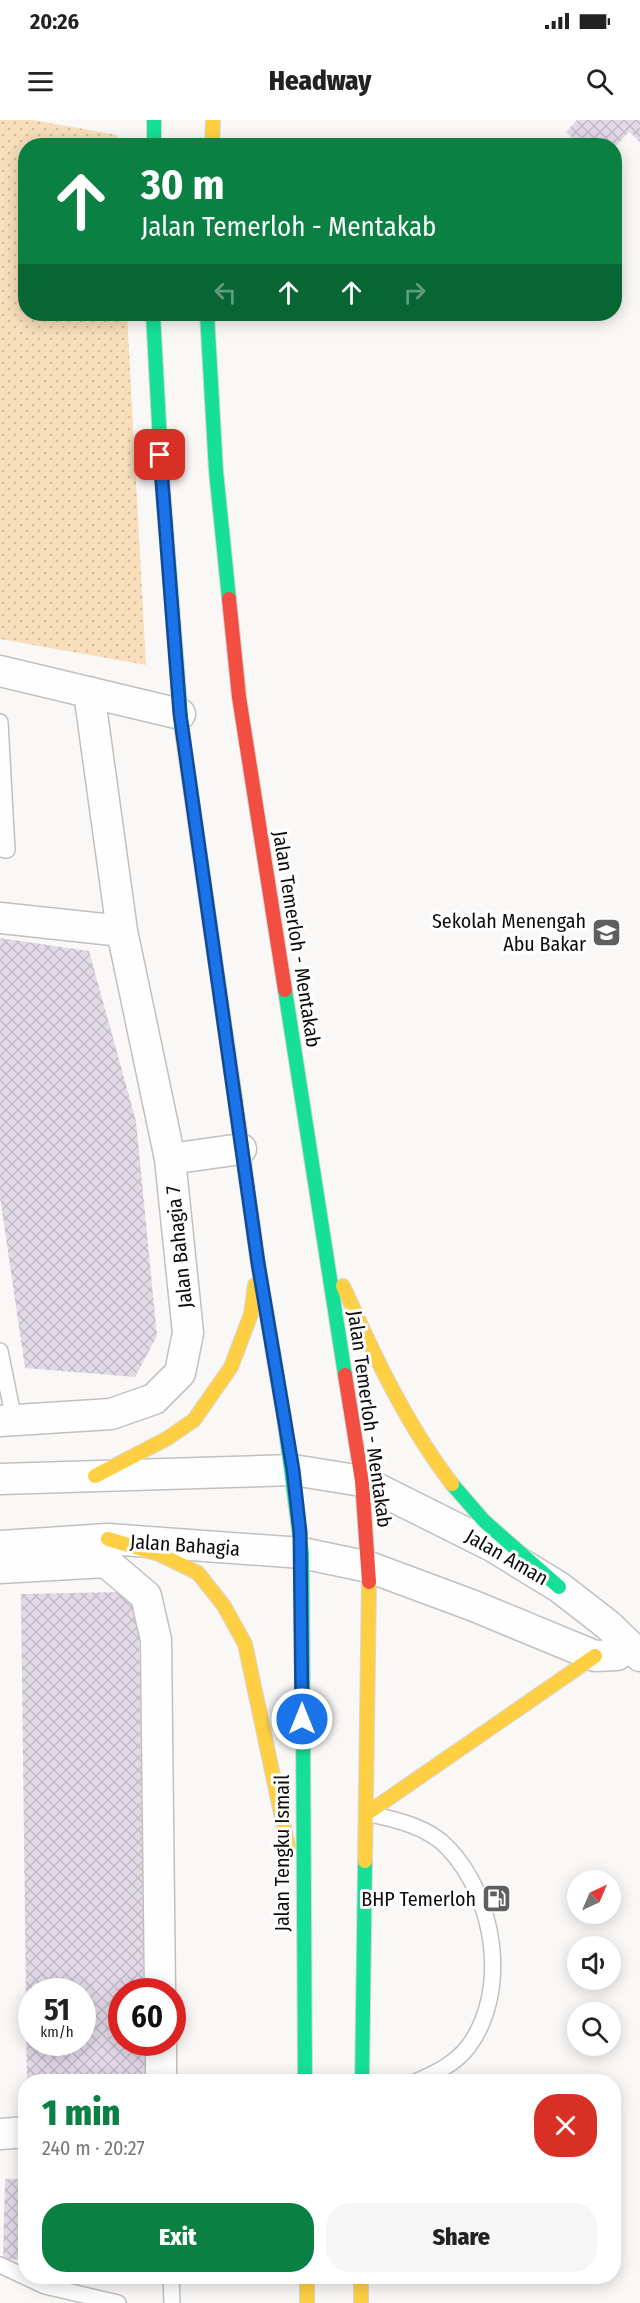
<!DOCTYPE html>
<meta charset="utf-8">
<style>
body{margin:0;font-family:"Fira Sans Condensed",sans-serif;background:#f6f6f6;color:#222;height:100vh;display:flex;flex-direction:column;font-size:22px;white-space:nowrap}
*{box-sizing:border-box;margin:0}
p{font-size:20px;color:#767676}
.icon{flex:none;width:33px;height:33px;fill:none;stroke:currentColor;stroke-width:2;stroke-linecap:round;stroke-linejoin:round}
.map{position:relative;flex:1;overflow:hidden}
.details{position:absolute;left:18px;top:1954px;width:603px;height:210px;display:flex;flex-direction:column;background:#fff;border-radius:24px;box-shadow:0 3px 15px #0003}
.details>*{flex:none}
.top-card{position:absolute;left:18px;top:18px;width:604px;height:183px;border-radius:24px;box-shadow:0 3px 15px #0003;background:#0b8043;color:#fff;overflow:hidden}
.needle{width:39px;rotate:44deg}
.buttons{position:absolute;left:567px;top:1750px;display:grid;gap:12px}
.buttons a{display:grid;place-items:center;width:54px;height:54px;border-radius:50%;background:#fff;box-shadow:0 3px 15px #0003;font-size:30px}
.speed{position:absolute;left:18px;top:1858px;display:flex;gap:12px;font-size:30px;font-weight:700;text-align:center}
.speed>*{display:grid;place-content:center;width:78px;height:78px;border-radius:50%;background:#fff;box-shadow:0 3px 15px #0003;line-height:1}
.speed small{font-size:15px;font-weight:400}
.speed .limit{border:9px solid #d22;background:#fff;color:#111}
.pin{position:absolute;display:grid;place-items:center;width:51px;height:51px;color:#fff;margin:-26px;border-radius:12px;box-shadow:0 3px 9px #0006}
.me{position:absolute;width:66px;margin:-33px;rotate:0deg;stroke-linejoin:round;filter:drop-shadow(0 0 4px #0008)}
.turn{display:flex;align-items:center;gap:21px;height:126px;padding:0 24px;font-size:27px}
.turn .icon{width:78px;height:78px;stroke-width:2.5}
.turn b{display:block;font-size:42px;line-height:51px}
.lanes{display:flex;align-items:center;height:57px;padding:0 24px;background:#0003;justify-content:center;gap:30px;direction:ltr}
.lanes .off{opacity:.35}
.round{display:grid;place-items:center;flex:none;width:63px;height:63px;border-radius:24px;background:#f6f6f6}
.summary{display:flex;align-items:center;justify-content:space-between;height:102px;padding:0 24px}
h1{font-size:36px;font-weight:800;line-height:45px;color:#0b8043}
.button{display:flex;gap:12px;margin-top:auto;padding:12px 24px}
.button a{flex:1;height:69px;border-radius:24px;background:#0b8043;color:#fff;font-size:24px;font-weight:800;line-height:69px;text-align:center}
.button a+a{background:#f6f6f6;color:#222}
.status{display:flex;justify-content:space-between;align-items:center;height:42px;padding:0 30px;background:#fff;direction:ltr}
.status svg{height:16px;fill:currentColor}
header{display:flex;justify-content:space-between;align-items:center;height:78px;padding:0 24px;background:#fff;font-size:27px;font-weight:800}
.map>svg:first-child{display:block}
</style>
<div class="status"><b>20:26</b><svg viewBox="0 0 49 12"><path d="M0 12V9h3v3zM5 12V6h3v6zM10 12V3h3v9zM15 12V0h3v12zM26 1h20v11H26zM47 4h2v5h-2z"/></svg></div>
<header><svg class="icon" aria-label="menu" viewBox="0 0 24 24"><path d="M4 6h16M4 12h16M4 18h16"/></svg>Headway<svg class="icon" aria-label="search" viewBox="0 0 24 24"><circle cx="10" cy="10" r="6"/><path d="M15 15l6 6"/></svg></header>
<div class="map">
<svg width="640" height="2183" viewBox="0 0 640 2183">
<defs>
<pattern id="green-dots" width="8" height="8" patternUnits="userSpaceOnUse" patternTransform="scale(1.5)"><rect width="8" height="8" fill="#f8deba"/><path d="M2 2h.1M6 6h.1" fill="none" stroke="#d3bd9f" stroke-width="1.8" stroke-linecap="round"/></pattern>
<pattern id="building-cross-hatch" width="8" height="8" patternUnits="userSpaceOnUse" patternTransform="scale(1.5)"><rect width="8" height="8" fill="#e3dae8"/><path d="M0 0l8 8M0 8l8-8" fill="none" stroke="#c2bac6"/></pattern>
</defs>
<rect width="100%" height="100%" fill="#faf8f6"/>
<path fill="url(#green-dots)" d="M0,0H32L118,15V25L26,26V194H127L146,545L0,519Z"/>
<path fill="url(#building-cross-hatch)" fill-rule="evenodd" d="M577,0H640V22L629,12L616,26H581L566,12Z
M0,818L89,831L136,1001L157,1216L135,1257L25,1248L0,1077Z
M119,1472L139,1494L144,1872H122V1923H145V1962H27L21,1474ZM32,1872H82V1923H32Z
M5,2059H26V2140L3,2139Z"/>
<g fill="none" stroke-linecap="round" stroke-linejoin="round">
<defs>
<path id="lane" d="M0,602L7,730L0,729
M0,1231L14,1300
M369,1694C395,1699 429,1707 448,1728C495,1777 510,1871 468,1927C455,1944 434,1954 415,1962
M0,2145L45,2166L118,2183
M171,2157L172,2183"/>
<path id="street" d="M0,551L180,594
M0,798L122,811
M170,1039L241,1029
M0,1301L111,1294L154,1279L180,1253L188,1213L170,1039L122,811L89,572
M0,1359L293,1350L362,1361L492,1426L559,1467L608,1505L640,1536
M0,1426L108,1419L302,1433L369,1447L474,1486L595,1536L617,1535
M0,1448L106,1442L146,1476L156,1520L160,1872
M161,1923V1962
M0,2014L26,2012"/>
<path id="fast" d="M154,0V26
M153,194L162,359L182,611
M207,194L216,351L229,479
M285,870L345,1255
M284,1297L302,1433L305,1962
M452,1364L484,1401L559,1467
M362,1962L365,1741"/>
<path id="slow" d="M212,26L213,0
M182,611L235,978
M343,1166C374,1235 406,1304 452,1364
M95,1356L168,1318L194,1300L231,1247L251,1194L255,1165
M108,1419L159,1434L198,1453L224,1486L245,1524L289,1731
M366,1694L595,1536
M365,1741L369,1462
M307,2157V2183
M361,2157V2183"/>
<path id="jam" d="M229,479L239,577L285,870
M235,978L258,1143L284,1297
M345,1255L362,1361L369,1462"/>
</defs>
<use href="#lane" stroke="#c2c0bf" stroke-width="18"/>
<use href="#street" stroke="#c2c0bf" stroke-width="33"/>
<use href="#fast" stroke="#d7d6d5" stroke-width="16"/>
<use href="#slow" stroke="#d7d6d5" stroke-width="16"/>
<use href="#jam" stroke="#d7d6d5" stroke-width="16"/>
<use href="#lane" stroke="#fefefe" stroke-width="15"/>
<use href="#street" stroke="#fefefe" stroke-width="30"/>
<use href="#fast" stroke="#16e098" stroke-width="14"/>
<use href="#slow" stroke="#ffcf43" stroke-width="14"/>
<use href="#jam" stroke="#f24e42" stroke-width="14"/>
</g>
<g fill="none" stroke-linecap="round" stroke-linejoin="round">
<defs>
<path id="route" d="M160,335L180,594L258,1143L293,1350L300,1412L302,1599"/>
</defs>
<use href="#route" stroke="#114b97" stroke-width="15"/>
<use href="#route" stroke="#1a73e8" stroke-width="10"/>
</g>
<defs>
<symbol id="school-square" viewBox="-11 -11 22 22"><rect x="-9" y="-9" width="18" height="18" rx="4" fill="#605f5d" stroke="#fff"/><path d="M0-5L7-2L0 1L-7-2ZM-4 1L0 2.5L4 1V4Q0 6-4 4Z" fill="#fff"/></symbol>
<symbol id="fuel-square" viewBox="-11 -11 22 22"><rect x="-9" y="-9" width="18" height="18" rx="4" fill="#605f5d" stroke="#fff"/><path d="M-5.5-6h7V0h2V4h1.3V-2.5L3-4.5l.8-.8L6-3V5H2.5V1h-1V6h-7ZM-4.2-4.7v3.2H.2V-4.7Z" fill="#fff"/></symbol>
</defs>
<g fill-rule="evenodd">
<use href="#school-square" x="590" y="796" width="33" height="33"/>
<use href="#fuel-square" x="480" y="1762" width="33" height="33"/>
</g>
<g text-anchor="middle" stroke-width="6" stroke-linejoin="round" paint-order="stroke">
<g font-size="20" fill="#0d0c0b" stroke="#fff" text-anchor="end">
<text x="586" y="808">Sekolah Menengah<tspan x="586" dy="23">Abu Bakar</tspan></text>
<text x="476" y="1786">BHP Temerloh</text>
</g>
<g font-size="20" fill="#0d0c0b" stroke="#fff">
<text transform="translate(297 819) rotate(81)" y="7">Jalan Temerloh - Mentakab</text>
<text transform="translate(179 1127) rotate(-96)" y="7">Jalan Bahagia 7</text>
<text transform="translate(370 1299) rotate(82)" y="7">Jalan Temerloh - Mentakab</text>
<text transform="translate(185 1425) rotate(4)" y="7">Jalan Bahagia</text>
<text transform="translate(507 1437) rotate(30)" y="7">Jalan Aman</text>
<text transform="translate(282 1733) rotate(-90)" y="7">Jalan Tengku Ismail</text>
</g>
</g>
</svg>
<div class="buttons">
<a><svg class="needle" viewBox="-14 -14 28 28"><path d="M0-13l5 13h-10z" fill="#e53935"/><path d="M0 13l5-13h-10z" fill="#767676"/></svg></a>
<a><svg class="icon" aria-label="sound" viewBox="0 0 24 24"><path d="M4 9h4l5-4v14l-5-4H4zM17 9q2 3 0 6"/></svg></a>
<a><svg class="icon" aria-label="search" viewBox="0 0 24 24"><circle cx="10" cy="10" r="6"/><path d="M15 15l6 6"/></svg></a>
</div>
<div class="speed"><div>51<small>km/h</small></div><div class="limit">60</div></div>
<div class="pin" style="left:160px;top:335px;background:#d93025"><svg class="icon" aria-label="arrive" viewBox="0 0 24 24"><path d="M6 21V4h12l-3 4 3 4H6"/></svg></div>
<svg class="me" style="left:302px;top:1599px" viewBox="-20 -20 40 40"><circle r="17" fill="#1a73e8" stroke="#fff" stroke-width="3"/><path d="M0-11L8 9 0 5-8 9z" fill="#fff"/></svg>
<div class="top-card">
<div class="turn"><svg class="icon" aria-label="ahead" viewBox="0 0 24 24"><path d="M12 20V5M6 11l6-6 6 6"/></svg><div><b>30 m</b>Jalan Temerloh - Mentakab</div></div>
<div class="lanes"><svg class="icon off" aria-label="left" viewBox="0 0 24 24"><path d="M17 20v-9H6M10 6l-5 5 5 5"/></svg><svg class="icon" aria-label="ahead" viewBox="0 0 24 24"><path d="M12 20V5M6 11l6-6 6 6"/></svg><svg class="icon" aria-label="ahead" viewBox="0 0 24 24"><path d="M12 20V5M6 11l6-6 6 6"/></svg><svg class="icon off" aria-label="right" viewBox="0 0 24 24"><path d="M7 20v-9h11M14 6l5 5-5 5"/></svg></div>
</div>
<section class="details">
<div class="summary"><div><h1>1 min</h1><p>240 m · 20:27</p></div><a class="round" style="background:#d93025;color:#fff"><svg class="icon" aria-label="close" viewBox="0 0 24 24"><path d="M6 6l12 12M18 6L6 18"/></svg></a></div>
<div class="button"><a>Exit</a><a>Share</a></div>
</section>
</div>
